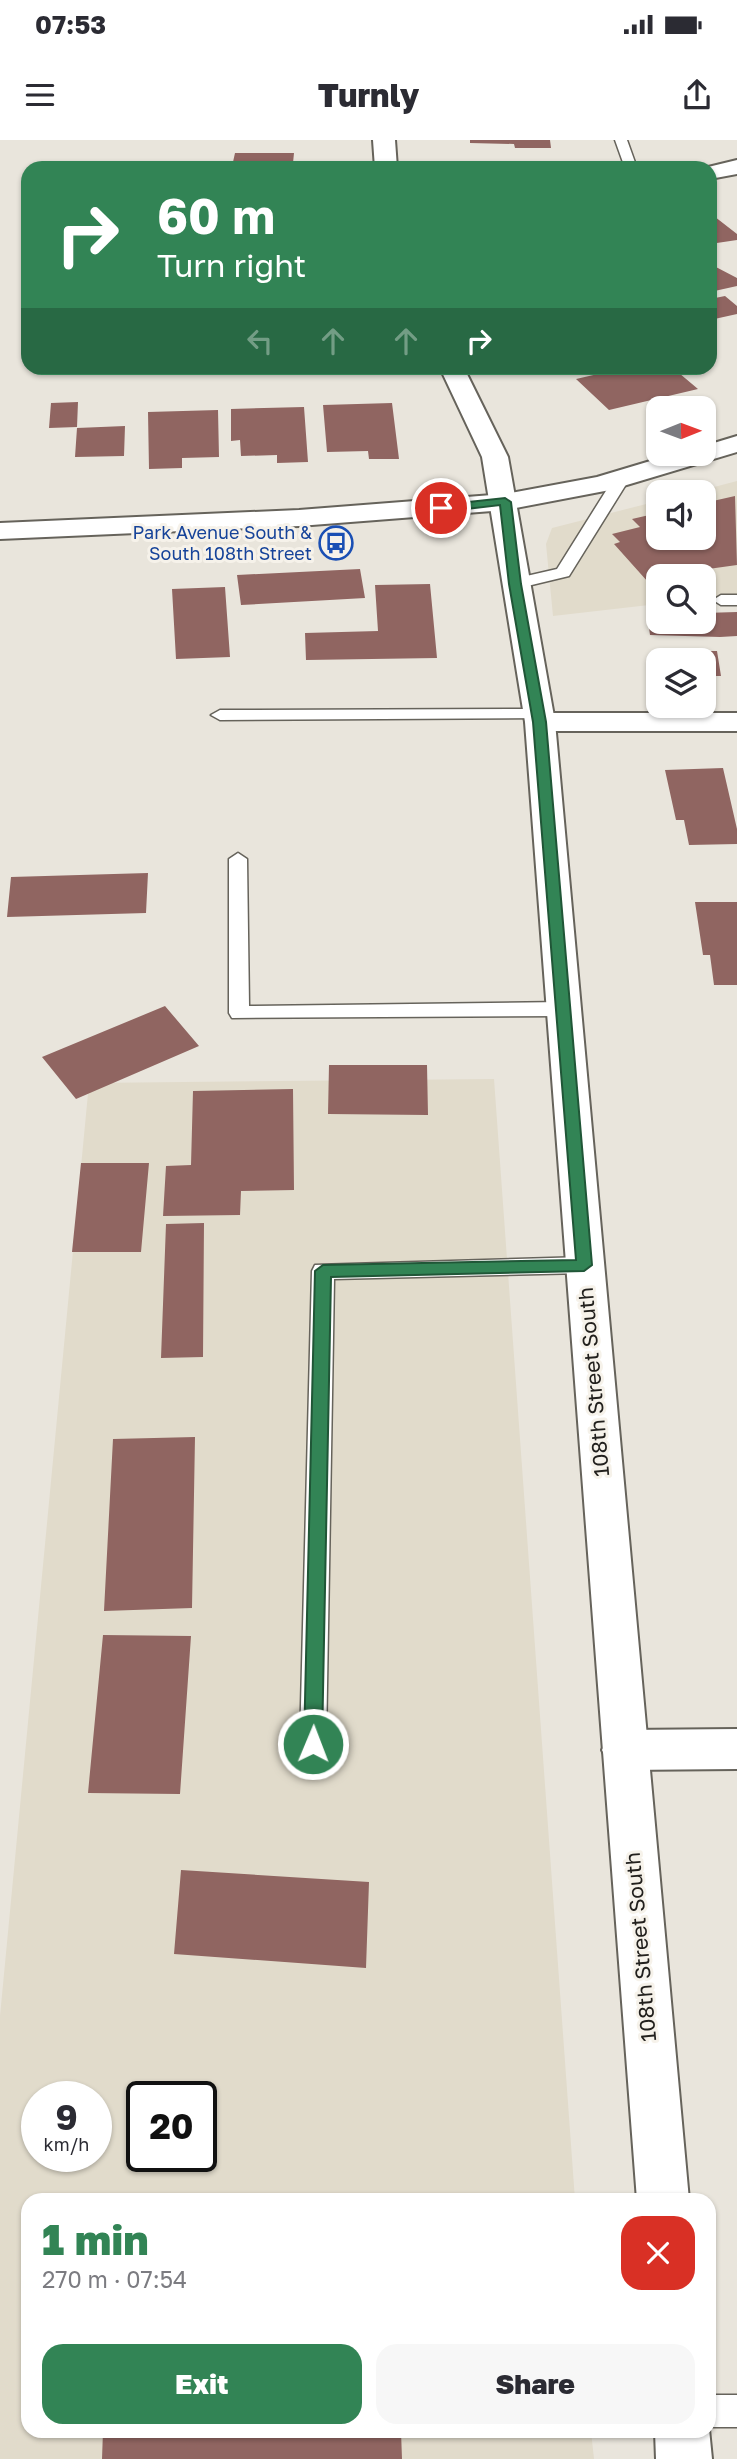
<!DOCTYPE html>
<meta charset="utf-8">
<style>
body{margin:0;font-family:"Golos Text",sans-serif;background:#f7f7f7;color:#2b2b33;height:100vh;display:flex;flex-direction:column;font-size:26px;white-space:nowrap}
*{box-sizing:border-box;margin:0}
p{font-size:23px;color:#7c7c81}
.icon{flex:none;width:38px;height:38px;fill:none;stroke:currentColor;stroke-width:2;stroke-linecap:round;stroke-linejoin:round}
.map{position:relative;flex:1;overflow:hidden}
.drawer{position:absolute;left:21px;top:2053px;width:695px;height:245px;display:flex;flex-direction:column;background:#fff;border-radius:21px;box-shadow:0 2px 5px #0004}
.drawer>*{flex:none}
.top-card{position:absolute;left:21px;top:21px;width:696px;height:214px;border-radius:21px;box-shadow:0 2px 5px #0004;background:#328455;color:#fff;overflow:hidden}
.needle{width:46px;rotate:89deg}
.fabs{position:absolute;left:646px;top:256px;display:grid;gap:14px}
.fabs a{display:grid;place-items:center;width:70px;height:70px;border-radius:14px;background:#fff;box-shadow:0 2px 5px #0004;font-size:35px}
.speed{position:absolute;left:21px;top:1941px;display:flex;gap:14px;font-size:35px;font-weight:700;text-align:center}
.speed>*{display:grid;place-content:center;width:91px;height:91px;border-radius:50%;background:#fff;box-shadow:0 2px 5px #0004;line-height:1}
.speed small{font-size:18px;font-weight:400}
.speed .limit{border:4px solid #111;border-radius:10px;background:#fff;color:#111}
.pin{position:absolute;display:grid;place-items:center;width:60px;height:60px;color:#fff;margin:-30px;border:4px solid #fff;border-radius:50%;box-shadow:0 2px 7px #0007}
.me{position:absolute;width:77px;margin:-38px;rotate:1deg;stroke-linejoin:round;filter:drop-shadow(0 0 5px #0008)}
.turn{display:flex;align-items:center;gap:24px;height:147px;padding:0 21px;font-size:32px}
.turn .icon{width:91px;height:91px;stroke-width:2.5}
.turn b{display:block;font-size:49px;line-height:60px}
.lanes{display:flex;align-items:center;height:66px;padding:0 21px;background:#0003;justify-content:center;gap:35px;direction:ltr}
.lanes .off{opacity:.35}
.round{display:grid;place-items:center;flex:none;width:74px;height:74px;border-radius:21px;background:#f7f7f7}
.overview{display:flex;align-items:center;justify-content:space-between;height:119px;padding:0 21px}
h1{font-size:42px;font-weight:800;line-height:52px;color:#328455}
.button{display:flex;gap:14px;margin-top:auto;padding:14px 21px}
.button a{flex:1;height:80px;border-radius:21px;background:#328455;color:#fff;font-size:28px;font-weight:800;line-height:80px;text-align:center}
.button a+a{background:#f7f7f7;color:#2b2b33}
.status{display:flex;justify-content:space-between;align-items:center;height:49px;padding:0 35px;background:#fff;direction:ltr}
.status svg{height:19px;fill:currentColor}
header{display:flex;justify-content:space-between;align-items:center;height:91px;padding:0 21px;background:#fff;font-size:32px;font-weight:800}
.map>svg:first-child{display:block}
</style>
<div class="status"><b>07:53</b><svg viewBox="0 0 49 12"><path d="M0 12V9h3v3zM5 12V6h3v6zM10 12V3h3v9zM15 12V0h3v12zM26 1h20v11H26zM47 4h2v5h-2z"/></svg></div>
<header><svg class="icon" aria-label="menu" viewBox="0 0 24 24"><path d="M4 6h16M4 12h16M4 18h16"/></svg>Turnly<svg class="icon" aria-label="share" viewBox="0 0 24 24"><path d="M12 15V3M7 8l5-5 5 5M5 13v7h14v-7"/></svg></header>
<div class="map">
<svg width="737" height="2319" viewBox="0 0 737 2319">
<rect width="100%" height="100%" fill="#e9e5dc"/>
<path fill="#e1dbcb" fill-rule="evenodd" d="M737,341V455L704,459V436H658V464L553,476L546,404L552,388L658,361V397H704V352H695Z
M494,939L575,2060H28V2291H591L594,2319H0V1876L89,943ZM37,1956H96V2016H37ZM142,1956H201V2016H142Z"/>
<path fill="#906561" d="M470,0H550L551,8H515L514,4L470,3Z
M235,13H294L293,23L233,22Z
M710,73L737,94V100L710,104Z
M714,126L737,138V146L710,152V127Z
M725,156L737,166V174L710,180V159Z
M58,228H135V230L58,235Z
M261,228H304V229L262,233Z
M624,228H673L698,249L609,270L576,239Z
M78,262L77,287L49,288L51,263Z
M392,263L399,319H369L368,311L327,312L323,265Z
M304,267L308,322L277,323V315L241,316L240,300L231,301V269Z
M218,270L219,317L182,318V328L149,329L148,272Z
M125,286L124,316L75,317L77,288Z
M735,356L737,425L658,436V439L648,442L614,404L620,402L612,394L640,387L632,379L658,373V397H704V363Z
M360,429L365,458L241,465L237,435Z
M430,444L437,518L306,520L305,493L378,491L375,445Z
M225,447L230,517L176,519L172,449Z
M737,472V496L720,497L650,495L647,473H658V481H704V473Z
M676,511H717L721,536H704V520H677Z
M723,628L737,689V704L689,705L684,680H676L665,630Z
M148,733L146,773L7,777L11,737Z
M695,762H737V845H714L710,815H703Z
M165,866L199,906L76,959L42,917Z
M329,925H427L428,975L328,974Z
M293,949L294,1050L241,1051L240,1075L163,1076L166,1026L191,1025L193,951Z
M81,1023H149L141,1112H72Z
M204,1083L203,1217L161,1218L166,1084Z
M195,1297L192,1468L104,1471L113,1299Z
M103,1495L191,1496L180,1654L88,1653Z
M181,1730L369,1742L366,1828L174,1814Z
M103,2291H401L402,2319H102Z"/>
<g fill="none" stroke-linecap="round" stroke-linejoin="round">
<defs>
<path id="service" d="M615,0H627L637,28H625Z
M622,333L630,338L569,436L515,449L509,448V440L557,429L614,338Z
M737,455V465H721L713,460L721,455Z
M538,569L547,574L544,578L220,580L211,575L220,570Z
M238,713L247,719L249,866L563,862L573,869L563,876L232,878L229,873V719Z
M585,1117L593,1119L596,1125L593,1131L585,1133L334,1139L326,1604L322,1612L313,1616L304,1612L300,1604L312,1131L315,1125Z
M709,2255H737V2287H709Z"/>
<path id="minor" d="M737,20V34L710,39V28H704Z
M540,573H737V591H540L529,588L525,582L529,576Z
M737,1589V1629L625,1630L609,1624L602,1610L609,1596L625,1590Z"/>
<path id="tertiary" d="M373,0H395L397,28H375Z
M440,228H464L508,317L555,582L689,2060H637L525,582L482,317Z
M709,2289L712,2319H656L655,2291Z"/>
<path id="secondary" d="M737,296V312L610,350L505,370L299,386L0,399V383L299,370L505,354L597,337L677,313H704V306Z"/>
</defs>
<use href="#service" stroke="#66635b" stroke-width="3"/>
<use href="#minor" stroke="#66635b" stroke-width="4"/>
<use href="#tertiary" stroke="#66635b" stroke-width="4"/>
<use href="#secondary" stroke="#66635b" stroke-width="4"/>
<use href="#service" fill="#fff" fill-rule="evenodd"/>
<use href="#minor" fill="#fff" fill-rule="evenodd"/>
<use href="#tertiary" fill="#fff" fill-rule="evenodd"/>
<use href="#secondary" fill="#fff" fill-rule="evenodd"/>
</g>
<path fill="#328455" stroke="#205637" stroke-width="2" d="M505,358L511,362L521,444L546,582L592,1125L584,1131L331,1137L322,1604L320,1610L313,1612L306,1610L304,1604L315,1131L323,1125L576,1120L533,582L509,444L500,365L441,372L435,368L441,365Z"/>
<defs>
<symbol id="bus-ring" viewBox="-11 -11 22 22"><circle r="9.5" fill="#f6f2ea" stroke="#1a4fb4" stroke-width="1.5"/><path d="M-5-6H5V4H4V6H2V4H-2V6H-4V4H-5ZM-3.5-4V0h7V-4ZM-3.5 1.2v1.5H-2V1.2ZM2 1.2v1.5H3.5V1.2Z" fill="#1a4fb4"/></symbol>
</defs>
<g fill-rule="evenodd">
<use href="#bus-ring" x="317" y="384" width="38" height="38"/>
</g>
<g text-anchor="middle" stroke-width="6" stroke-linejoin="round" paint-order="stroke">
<g font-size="18" fill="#164399" stroke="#f6f2ea" text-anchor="end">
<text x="312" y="399">Park Avenue South &amp;<tspan x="312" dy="21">South 108th Street</tspan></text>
</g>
<g font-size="21" fill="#22201d" stroke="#f6f2ea">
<text transform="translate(594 1242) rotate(-95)" y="7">108th Street South</text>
<text transform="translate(641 1807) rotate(-95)" y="7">108th Street South</text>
</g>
</g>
</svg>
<div class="fabs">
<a><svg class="needle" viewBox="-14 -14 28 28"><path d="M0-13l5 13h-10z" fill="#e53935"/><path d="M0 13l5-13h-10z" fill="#7c7c81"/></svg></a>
<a><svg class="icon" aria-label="sound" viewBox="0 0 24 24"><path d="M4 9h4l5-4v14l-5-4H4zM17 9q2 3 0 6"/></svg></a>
<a><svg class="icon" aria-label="search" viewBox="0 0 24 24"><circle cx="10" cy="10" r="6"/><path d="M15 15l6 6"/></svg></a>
<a><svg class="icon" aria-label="layers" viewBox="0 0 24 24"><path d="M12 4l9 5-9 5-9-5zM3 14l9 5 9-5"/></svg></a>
</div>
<div class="speed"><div>9<small>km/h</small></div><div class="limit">20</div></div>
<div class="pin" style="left:441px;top:368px;background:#d93025"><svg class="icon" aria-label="arrive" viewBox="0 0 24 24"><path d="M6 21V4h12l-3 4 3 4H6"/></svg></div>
<svg class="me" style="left:313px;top:1604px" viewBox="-20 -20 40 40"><circle r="17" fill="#328455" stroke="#fff" stroke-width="3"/><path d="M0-11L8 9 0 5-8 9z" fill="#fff"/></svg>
<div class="top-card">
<div class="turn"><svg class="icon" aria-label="right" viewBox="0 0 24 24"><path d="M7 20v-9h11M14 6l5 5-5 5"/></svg><div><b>60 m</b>Turn right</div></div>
<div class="lanes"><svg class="icon off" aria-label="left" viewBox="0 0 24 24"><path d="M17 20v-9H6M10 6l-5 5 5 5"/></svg><svg class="icon off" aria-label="ahead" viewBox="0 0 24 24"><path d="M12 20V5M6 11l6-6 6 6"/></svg><svg class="icon off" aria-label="ahead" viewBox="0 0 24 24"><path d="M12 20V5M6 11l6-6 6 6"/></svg><svg class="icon" aria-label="right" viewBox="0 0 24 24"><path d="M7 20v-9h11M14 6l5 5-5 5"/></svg></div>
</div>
<section class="drawer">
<div class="overview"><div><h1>1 min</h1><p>270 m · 07:54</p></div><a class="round" style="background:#d93025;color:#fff"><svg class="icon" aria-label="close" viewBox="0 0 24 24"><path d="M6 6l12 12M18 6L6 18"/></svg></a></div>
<div class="button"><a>Exit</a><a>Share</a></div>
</section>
</div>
